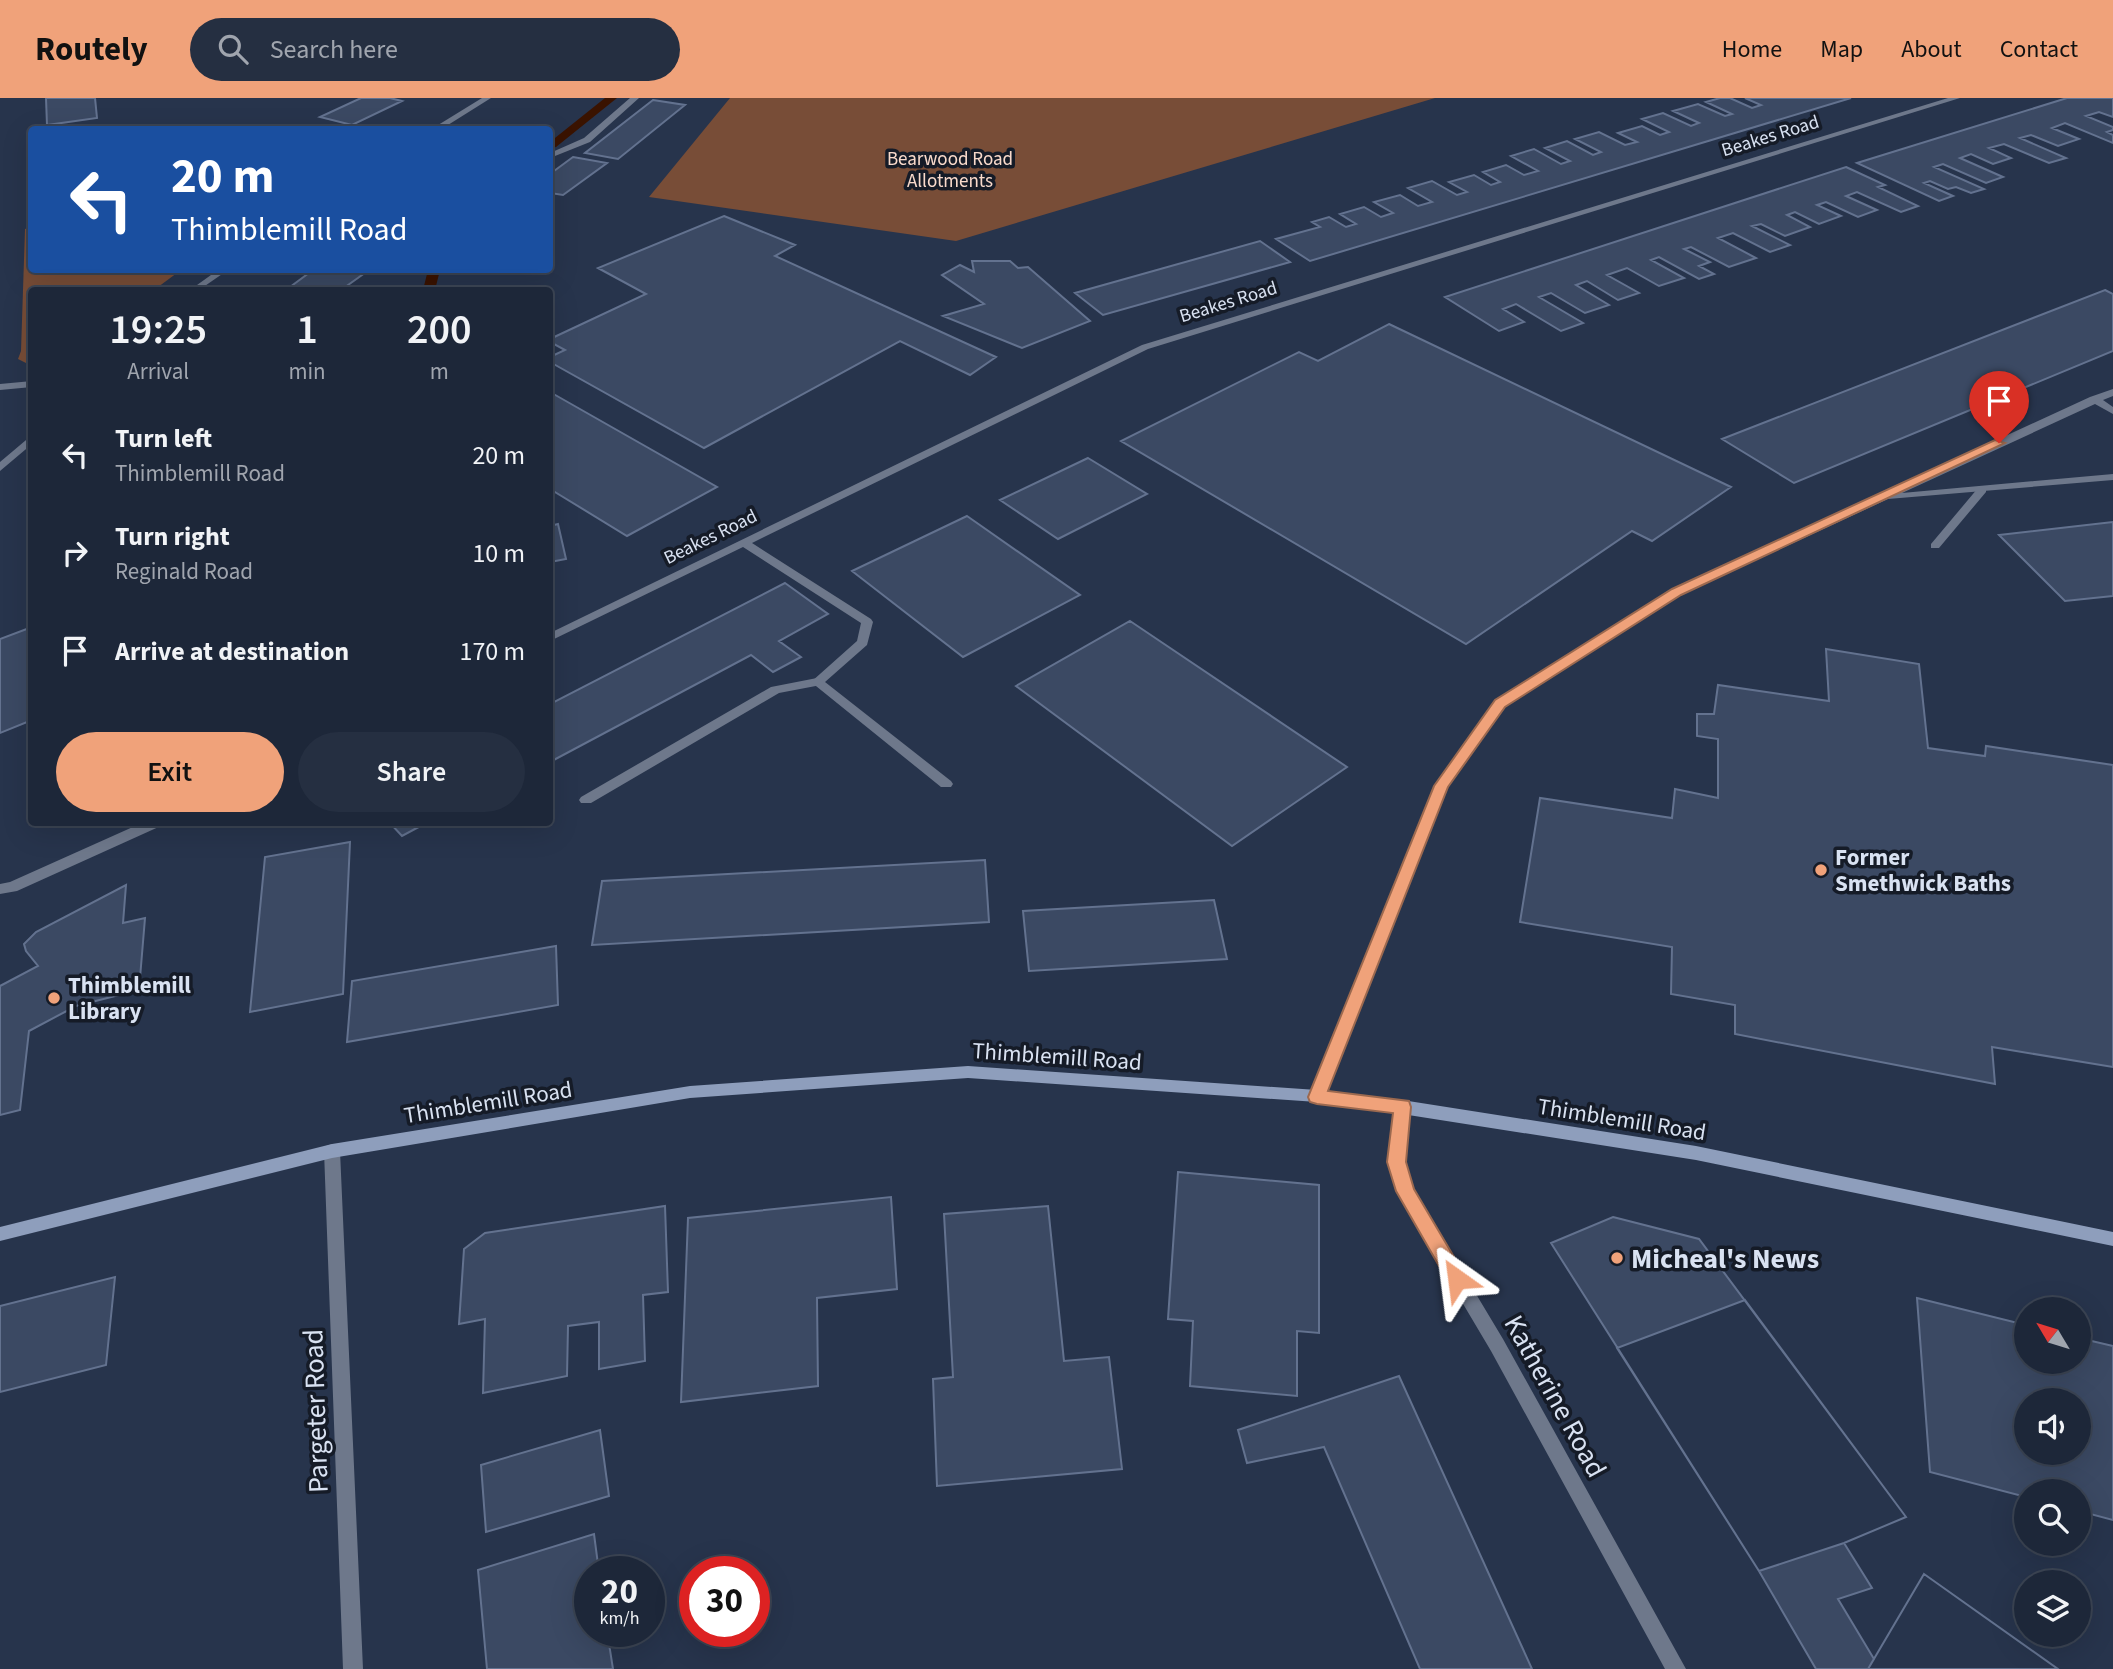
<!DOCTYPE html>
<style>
body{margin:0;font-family:"Source Sans 3",sans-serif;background:#252f41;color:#f1f3f6;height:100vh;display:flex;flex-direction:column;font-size:26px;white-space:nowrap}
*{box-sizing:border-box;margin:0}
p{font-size:23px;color:#a0a5ae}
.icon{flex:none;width:38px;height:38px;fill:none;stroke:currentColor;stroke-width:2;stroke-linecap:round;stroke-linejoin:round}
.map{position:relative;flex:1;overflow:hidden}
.side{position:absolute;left:28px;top:189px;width:525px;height:539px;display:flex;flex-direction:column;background:#1d2739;border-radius:7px;box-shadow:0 7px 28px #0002,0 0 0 2px #3b4453}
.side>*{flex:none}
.top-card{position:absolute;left:28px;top:28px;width:525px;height:147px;border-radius:7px;box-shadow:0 7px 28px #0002,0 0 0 2px #3b4453;background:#1a4fa0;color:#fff;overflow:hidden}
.needle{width:46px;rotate:308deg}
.controls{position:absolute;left:2014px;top:1199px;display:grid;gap:14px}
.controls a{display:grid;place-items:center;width:77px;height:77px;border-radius:50%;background:#1d2739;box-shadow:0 7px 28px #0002,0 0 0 2px #3b4453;font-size:35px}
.speed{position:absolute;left:574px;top:1458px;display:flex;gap:14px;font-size:35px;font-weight:700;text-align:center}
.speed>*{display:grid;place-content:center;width:91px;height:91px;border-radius:50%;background:#1d2739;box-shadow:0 7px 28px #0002,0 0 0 2px #3b4453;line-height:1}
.speed small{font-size:18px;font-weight:400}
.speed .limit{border:10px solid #d22;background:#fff;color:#111}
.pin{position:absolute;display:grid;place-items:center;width:60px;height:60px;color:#fff;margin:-72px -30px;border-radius:50% 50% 50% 0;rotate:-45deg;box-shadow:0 0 7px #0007}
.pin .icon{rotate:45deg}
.me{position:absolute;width:77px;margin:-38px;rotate:329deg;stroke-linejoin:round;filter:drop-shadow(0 0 5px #0008)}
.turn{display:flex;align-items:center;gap:24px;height:147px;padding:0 28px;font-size:32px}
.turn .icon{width:91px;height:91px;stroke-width:2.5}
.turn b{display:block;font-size:49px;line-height:60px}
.eta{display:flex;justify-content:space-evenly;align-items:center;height:119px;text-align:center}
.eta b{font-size:42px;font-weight:600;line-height:49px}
.action{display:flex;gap:14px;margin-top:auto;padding:14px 28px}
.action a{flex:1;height:80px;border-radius:42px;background:#f0a27a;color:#111;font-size:28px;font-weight:600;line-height:80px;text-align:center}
.action a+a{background:#252f41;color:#f1f3f6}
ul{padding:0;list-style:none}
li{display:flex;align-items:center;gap:21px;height:98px;padding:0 28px}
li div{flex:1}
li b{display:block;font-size:26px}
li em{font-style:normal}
header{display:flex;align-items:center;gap:42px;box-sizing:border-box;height:98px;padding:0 35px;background:#f0a27a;color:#111}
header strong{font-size:33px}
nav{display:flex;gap:38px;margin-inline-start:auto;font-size:24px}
.search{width:490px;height:63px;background:#252f41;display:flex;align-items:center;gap:18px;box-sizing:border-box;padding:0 24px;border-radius:38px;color:#a0a5ae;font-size:26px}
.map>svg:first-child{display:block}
</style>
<header>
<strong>Routely</strong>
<div class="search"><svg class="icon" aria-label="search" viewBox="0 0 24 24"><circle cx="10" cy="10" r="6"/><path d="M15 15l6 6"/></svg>Search here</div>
<nav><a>Home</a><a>Map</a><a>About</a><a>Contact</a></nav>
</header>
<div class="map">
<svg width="2113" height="1571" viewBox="0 0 2113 1571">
<rect width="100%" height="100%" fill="#27344c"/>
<path fill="#784d37" d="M730,0H1435L956,143L649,99Z
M31,129L32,172H181L154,192H32L30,267L18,261L21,253L25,131Z"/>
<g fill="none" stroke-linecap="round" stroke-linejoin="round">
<path fill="#3a1300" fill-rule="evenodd" d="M605,0H617L556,49L550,50V44Z
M428,172H440L435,192H423Z"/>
</g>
<path fill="#3b4963" stroke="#63728f" stroke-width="2" fill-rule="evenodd" d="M46,0H95L97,20L47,27Z
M361,0H390L402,3L352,27L320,19Z
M1720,0H1730L1752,10L1761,7L1745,0H1851L1310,163L1276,141L1320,129L1312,124L1329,119L1346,129L1356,126L1340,116L1364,109L1381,119L1393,115L1374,104L1400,97L1418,108L1432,104L1408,90L1432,83L1457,97L1467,94L1449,84L1474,77L1491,87L1500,84L1483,74L1506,67L1524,77L1538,73L1511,58L1534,51L1561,66L1570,63L1545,50L1567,43L1593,57L1601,54L1575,41L1599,34L1625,47L1637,44L1618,35L1642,28L1660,37L1669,34L1642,21L1663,15L1691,28L1699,25L1673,13L1698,6L1725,18L1732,16L1706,4Z
M2067,0H2113V19L2099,14L2086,18L2113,29V32L2107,34L2113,37V45L2065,25L2052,30L2079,41L2058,48L2031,37L2020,40L2066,60L2049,65L2004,46L1989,50L2011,60L1993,66L1971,56L1960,60L2003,79L1986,85L1943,66L1934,69L1984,91L1971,95L1956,89L1948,91L1930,83L1924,85L1953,98L1939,103L1857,65Z
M653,2L685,7L618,61L585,55Z
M573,59L607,65L563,97L550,95V76Z
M1846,69L1885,87L1878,89L1918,108L1901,114L1857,94L1846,98L1877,112L1858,119L1826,104L1817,107L1841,118L1819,126L1795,114L1787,117L1810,129L1785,138L1761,126L1752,128L1790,147L1770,154L1733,135L1718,140L1756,160L1729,169L1691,149L1684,151L1710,164L1699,168L1714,176L1699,181L1659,159L1651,162L1684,180L1659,188L1627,170L1607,177L1639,195L1618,202L1587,183L1576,187L1609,207L1585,215L1551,195L1539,199L1583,225L1561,233L1516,206L1503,211L1524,224L1499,233L1445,199Z
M724,118L795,147L775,158L996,259L970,277L900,243L704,350L550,264V259L565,252L550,244V241L646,196L598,170Z
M1260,143L1290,164L1103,217L1075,195Z
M972,163H1010L1018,170L1028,169L1090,223L1022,250L943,218L984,206L942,177L960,167L974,174Z
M313,172H369L341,192H286Z
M2105,192L2113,196V253L1794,385L1722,341Z
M1389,226L1731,389L1652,443L1632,433L1466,546L1121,343L1299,254L1318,263Z
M550,294L717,389L627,438L550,391Z
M1088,360L1147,396L1058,441L1000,402Z
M967,418L1080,497L963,559L852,473Z
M2113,424V498L2065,503L1999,437Z
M558,426L566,461L550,464V428Z
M785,485L828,516L779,543L801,559L773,574L751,557L550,664V606Z
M1130,523L1347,669L1232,748L1016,588Z
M32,529V622L0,635V541Z
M1826,551L1919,566L1928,650L1985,658L1986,648L2113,667V969L1992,949L1995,986L1735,936V907L1671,896L1672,849L1520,824L1540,700L1672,720L1675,691L1718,700V641L1697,638V616H1714L1718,587L1829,603Z
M389,724H428L402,738Z
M350,744L343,896L250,914L265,759Z
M985,762L989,824L592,847L602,783Z
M126,787L123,825L145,820L139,892L76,908L29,933L20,1012L0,1017V888L38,868L26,853L24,846L36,834Z
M1214,802L1227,861L1029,873L1023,813Z
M556,848L558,907L347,944L352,883Z
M1178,1074L1319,1087V1235L1297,1233V1298L1190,1288L1193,1223L1168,1221Z
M891,1099L897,1191L817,1200L818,1288L681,1304L688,1120Z
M665,1108L668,1194L643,1197L645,1263L599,1271V1224L568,1228L567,1278L483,1295L485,1221L459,1226L464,1151L485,1135Z
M1048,1108L1064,1263L1109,1259L1122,1371L937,1388L933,1281L953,1279L944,1116Z
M1613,1119L1699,1141L1906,1419L1844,1445L1759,1473L1551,1145Z
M115,1179L106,1267L0,1294V1208Z
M1917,1200L2026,1227V1264H2079V1240L2113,1248V1422L2079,1413V1393H2026V1399L1930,1374ZM2026,1302H2079V1354H2026Z
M1745,1202L1906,1419L1844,1445L1759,1473L1617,1250Z
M1399,1278L1532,1571H1420L1324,1349L1247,1365L1238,1332Z
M600,1332L609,1398L486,1434L481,1367Z
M594,1436L599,1474H590V1533H607L613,1571H487L478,1472Z
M1844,1445L1872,1490L1838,1501L1874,1561L1868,1571H1816L1759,1473Z
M1924,1476L2058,1571H1868Z
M1924,1476L2058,1571H1868Z"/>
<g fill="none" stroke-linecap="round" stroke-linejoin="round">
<path fill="#6e788b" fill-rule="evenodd" d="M1982,389L1986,390V394L1939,450H1931V446L1978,390Z
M817,580L823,584L821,587L779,595L591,705H581L579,702L581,699L771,589Z"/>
<path fill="#6e788b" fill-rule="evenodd" d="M630,0H639L590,44L550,60V55L584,40Z
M1948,0H1960L1148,251L752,445L871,521L873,524L867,547L825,584L951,683L953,686L951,689H941L811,584L857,543L861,525L743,449L550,543V535L1142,247Z
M32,283V289L0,292V286Z
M2113,291V298L2103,302L2113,309V316L2095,306L1902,395L2113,376V382L1888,401L1681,497L1504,608L1447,689L1325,998L1323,1003L1317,1004L1311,1003L1309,998L1434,688L1496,602L1673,491L2090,299Z
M144,724H164L163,727L17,793L0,796V786L10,784Z
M1402,1002L1408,1004L1410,1009L1404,1064L1413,1091L1503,1241L1686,1571H1665L1491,1253L1399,1098L1388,1064L1394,1009L1396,1004Z
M332,1046L338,1048L340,1053L363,1571H343L324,1053L326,1048Z"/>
<path fill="#6e788b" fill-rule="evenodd" d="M482,0H491L440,32H430Z
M218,172H228L199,192H190Z
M32,337V346L0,373V364Z"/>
<path fill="#8e9ebc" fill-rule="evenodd" d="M968,968L1317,992L1402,1002L1696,1048L2113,1134V1148L1696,1062L1402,1016L1317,1004L968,980L690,1000L332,1060L0,1143V1129L332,1046L690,988Z"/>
</g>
<path fill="#f0a27a" stroke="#9c694f" stroke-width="2" d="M1995,342L2005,345L1681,497L1505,609L1448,689L1328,993L1409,1003L1411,1009L1406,1064L1414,1091L1467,1181L1464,1187L1457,1190L1450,1187L1396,1093L1387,1064L1393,1015L1317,1006L1310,1004L1308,999L1434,688L1495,602L1672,491Z"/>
<g fill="#f0a27a" stroke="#151b27" stroke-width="2.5">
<circle cx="1821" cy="772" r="7"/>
<circle cx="54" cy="900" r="7"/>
<circle cx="1617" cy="1160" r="7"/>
</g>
<g text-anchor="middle" stroke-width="7" stroke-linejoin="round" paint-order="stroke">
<g font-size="19" fill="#d9e2f2" stroke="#151b27">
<text transform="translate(1770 37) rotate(-17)" y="7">Beakes Road</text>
<text transform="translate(1228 203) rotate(-17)" y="7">Beakes Road</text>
<text transform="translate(710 438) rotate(-26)" y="7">Beakes Road</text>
</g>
<g font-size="19" fill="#f9dacb" stroke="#151b27">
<text x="950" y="67">Bearwood Road<tspan x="950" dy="22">Allotments</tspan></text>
</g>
<g font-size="23" font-weight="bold" fill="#d9e2f2" stroke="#151b27" text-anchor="start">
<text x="1835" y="767">Former<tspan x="1835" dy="26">Smethwick Baths</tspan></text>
<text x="68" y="895">Thimblemill<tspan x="68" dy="26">Library</tspan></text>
</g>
<g font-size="23" fill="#d9e2f2" stroke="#151b27">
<text transform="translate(1057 958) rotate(4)" y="8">Thimblemill Road</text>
<text transform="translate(488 1004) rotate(-9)" y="8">Thimblemill Road</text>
<text transform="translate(1622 1021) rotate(9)" y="8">Thimblemill Road</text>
</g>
<g font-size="28" font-weight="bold" fill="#d9e2f2" stroke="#151b27" text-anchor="start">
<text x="1631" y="1170">Micheal's News</text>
</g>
<g font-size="28" fill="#d9e2f2" stroke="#151b27">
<text transform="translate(1556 1298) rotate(61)" y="10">Katherine Road</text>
<text transform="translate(315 1313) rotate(-92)" y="10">Pargeter Road</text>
</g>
</g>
</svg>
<div class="controls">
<a><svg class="needle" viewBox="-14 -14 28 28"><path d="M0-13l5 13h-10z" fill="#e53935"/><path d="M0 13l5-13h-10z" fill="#a0a5ae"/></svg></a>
<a><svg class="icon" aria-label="sound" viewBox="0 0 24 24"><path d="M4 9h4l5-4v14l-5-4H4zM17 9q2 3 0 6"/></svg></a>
<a><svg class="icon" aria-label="search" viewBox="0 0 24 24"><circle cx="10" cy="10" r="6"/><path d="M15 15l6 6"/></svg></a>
<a><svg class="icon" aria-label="layers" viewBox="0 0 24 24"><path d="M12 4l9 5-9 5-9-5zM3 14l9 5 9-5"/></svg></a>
</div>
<div class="speed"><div>20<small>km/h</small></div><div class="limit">30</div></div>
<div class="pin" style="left:1999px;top:345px;background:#d93025"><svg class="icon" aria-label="arrive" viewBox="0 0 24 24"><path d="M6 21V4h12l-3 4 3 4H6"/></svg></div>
<svg class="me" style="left:1457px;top:1181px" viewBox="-20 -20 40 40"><path d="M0-17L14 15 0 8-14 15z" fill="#f0a27a" stroke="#fff" stroke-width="4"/></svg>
<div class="top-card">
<div class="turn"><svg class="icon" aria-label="left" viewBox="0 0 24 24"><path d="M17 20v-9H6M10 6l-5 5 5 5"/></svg><div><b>20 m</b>Thimblemill Road</div></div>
</div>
<section class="side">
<div class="eta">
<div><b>19:25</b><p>Arrival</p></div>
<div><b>1</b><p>min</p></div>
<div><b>200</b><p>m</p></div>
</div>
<ul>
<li><svg class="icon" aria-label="left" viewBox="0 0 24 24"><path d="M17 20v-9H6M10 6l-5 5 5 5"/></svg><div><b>Turn left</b><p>Thimblemill Road</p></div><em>20 m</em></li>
<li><svg class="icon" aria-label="right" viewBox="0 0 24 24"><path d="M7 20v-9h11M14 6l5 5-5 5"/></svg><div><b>Turn right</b><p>Reginald Road</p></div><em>10 m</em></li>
<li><svg class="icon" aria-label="arrive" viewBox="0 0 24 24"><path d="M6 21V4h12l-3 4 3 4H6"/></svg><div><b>Arrive at destination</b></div><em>170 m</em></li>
</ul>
<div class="action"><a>Exit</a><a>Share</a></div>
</section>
</div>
